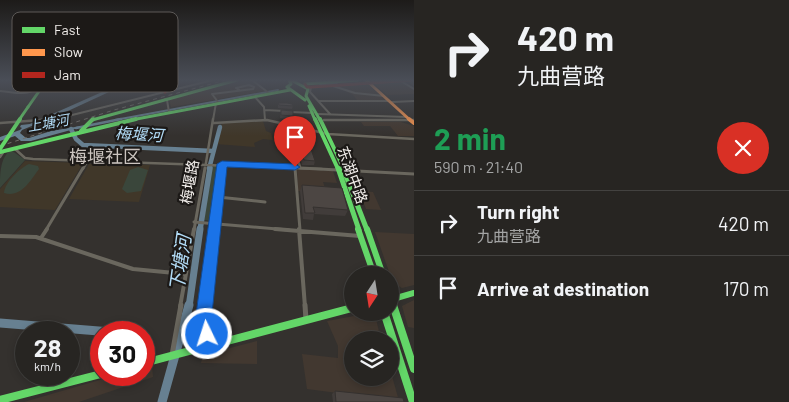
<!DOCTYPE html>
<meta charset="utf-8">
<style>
body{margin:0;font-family:Barlow,"Noto Sans SC",sans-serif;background:#33312f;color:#f1f3f6;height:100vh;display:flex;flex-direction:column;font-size:19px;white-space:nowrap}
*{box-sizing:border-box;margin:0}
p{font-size:16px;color:#a4a5a5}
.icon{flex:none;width:28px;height:28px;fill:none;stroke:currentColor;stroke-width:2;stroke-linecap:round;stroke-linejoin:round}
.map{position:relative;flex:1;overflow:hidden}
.sheet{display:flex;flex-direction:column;background:#272522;width:375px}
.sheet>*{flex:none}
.hud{background:#272522;color:#f1f3f6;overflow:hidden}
.needle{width:32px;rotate:192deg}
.controls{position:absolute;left:344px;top:266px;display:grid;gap:10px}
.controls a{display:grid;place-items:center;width:55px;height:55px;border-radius:50%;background:#272522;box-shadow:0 2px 8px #0003,0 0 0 1px #434240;font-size:25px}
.speed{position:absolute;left:15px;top:321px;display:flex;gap:10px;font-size:25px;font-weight:700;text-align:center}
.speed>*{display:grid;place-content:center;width:65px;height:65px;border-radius:50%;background:#272522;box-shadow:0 2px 8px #0003,0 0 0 1px #434240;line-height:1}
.speed small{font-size:12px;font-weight:400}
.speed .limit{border:8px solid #d22;background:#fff;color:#111}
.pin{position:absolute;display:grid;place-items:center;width:42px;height:42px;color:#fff;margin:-51px -21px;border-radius:50% 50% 50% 0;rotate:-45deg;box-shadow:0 0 5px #0007}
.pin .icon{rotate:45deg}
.me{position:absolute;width:55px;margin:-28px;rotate:356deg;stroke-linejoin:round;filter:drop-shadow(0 0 4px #0008)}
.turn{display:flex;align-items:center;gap:18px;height:105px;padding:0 20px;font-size:22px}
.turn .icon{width:65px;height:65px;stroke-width:2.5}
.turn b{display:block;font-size:35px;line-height:42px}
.round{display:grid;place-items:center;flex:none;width:52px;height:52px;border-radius:26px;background:#33312f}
.head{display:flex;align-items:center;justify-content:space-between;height:85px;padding:0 20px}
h1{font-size:30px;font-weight:700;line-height:38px;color:#1e9e55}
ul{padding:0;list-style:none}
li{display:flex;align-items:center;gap:15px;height:65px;padding:0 20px;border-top:1px solid #434240}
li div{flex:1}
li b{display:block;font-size:19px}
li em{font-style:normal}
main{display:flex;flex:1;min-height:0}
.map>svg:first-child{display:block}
</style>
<main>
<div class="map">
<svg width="414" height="402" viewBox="0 0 414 402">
<rect width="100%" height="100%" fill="#34312e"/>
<path fill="#423830" d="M240,80H250L266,91L171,107L169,99Z
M402,82L414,90V94L387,95L374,84Z
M367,84L388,101L357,100L353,95L335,86Z
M361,122H401L414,126V136H398L390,126H364Z
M297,169L333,171L337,183L323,182L327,194L298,191Z
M359,191L373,192L381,210L366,209Z
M375,232L414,234V285L402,288L393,283Z
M414,300V328L408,327L402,306Z
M365,314L376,319L381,340H352V378H390V369L399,401L307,389L302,354L338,358V346L327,321Z
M257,341V364L201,363L203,355Z
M152,365L153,377L79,402H24L117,375H144V367Z"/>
<path fill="#403729" d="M263,121L266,131L271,133L273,140L263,139L254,143L255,147L216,144L222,123Z
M25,161L83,163L55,210L0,207V189Z
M89,164L150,165L139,202L69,199Z"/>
<path fill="#3a463b" d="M11,150L25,160L0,188C0,174 0,157 11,150Z
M29,164L38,166L39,169C30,181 21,198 4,193C5,182 20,168 29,164Z
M212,166H220L212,221L204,220Z
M138,167L148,170L141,191L127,193L122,189L130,170Z"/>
<path fill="#678091" d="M129,80H135L70,110L22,130L20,133L26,138H29L51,131L81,126L78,128L31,141H21L15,136L0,141V137L20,130L22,128L20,127L21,125L30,124Z"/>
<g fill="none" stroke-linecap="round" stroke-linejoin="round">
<path stroke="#678091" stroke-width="2" d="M320,85L337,84
M115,120L278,90"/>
<path stroke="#678091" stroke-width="2.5" d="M76,128L121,119"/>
<path stroke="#678091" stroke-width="4.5" d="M71,129L76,139L83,145L213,151
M209,169L220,127"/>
<path stroke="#678091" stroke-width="5.5" d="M200,230L210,168"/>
<path stroke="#678091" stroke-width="7" d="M189,307L200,229"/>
<path stroke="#678091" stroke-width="9" d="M0,323L111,332
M162,402L189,305"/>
<path stroke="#6a675e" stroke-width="2" d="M50,80L44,91L159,80
M252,80L270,94
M399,80L414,89
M333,86L355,93L384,96
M311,87L310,92L330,114
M0,91C23,93 29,98 45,80
M254,96L264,107L265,120
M165,99L167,100L169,112
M319,101H389
M218,102L212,94L253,89L254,87L249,85L236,88L239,90
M392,102L414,101
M265,110L285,111
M291,112L313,113
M318,114L407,117
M39,120L60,118L213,80
M213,120L216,103"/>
<path stroke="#6a675e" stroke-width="2.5" d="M324,120H414
M0,123L54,119
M214,123L267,120L328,134L414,139
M292,125L291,139L300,167
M14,148L25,158L33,159L322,169
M0,157L4,151
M83,169L88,160
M205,169L213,119
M221,169L222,164"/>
<path stroke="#6a675e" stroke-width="3" d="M295,168L300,230
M300,168L414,174
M218,197L265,202
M194,222L289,230
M46,230L83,168
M194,230L205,168
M214,230L222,168"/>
<path stroke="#6a675e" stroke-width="4" d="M275,229L360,236
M299,229L305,307
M0,236L36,237L133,269L185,274
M41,238L47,229
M180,307L194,229
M205,307L214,229"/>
<path stroke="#6a675e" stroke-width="5" d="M205,305L204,322L209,346
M305,305L306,320
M172,355L181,305"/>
<path stroke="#63d668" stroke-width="3" d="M289,80L291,84L287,87L305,100
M291,80L308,89L306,96L320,120
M305,84L358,80
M309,106L315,120
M28,107L47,80
M92,120L237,80
M131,120L290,90"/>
<path stroke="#63d668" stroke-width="4" d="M315,119L338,169
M320,119L344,169
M81,131L93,119
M0,152L136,119"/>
<path stroke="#63d668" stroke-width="5" d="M338,168L359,230
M343,168L367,230"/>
<path stroke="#63d668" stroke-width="6" d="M358,229L374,275
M367,229L383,275
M390,297L393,307
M393,299L414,293"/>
<path stroke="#63d668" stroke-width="8" d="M393,305L414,369
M384,312L413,402
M144,363L352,308
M0,400L101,374"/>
<path stroke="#ff974d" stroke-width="3" d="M366,80L410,120"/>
<path stroke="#ff974d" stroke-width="4" d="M409,119L414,123"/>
<path stroke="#b3261e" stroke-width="3" d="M163,80L165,92
M305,84L307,87H311L414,80"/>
<path stroke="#706d68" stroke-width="1" stroke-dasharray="4 4" stroke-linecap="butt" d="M0,146L114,110L226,80"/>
<path stroke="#63d668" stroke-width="3" d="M19,120L28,107"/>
<path stroke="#63d668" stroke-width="4" d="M0,149L20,119"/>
</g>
<path fill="#413c3a" d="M412,80H414V86L410,83Z
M278,103L293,106L292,109L278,108Z
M281,110L293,116L292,120L280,118Z
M300,149L315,161L314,165H302L299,153Z
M302,185L348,210L345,216L314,214L313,220L303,219L300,191Z
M335,391L404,402H333L332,394Z"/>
<path fill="#4c4643" stroke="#35312f" d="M278,103H287L292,104L293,106L279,105Z
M281,110L293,111V116L281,115Z
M300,149H311L315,161L304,160Z
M302,185L342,188L348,210L313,207L315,213H305Z
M335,391L403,398L404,402H336Z"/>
<linearGradient id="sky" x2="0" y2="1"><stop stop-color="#1d1b19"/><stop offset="0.59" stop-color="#4a4e57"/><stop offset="1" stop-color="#4a4e57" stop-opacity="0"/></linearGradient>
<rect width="414" height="136" fill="url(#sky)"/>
<path fill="#1a73e8" stroke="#114b97" d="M222,161L295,164L300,167L295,170L227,167L212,314L215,334L213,340L207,343L201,340L196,314L217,164Z"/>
<g text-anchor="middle" stroke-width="4.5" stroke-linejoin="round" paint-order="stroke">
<g font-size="14" font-style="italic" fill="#b2dcf7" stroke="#1c1917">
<text transform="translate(48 123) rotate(-10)" y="5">上塘河</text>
</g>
<g font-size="15" fill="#f3efec" stroke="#1c1917">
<text transform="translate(352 175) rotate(70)" y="5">东湖中路</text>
<text transform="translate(190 182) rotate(-80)" y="5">梅堰路</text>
</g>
<g font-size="16" font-style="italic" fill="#b2dcf7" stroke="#1c1917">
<text transform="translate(139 134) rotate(3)" y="6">梅堰河</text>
</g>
<g font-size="18" fill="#cbc4bf" stroke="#1c1917">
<text x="105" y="163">梅堰社区</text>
</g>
<g font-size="19" font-style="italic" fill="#b2dcf7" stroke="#1c1917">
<text transform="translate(180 263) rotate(-82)" y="7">下塘河</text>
</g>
</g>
<rect x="12" y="12" width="166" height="80" rx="8" fill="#1c1917" stroke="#5c5957" stroke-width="1"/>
<rect x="22" y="27" width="23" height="6" fill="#63d668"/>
<rect x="22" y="49" width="23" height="7" fill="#ff974d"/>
<rect x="22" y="72" width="23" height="6" fill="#b3261e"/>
<g font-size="14" fill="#f3efec">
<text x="54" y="35">Fast</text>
<text x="54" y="57">Slow</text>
<text x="54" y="80">Jam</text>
</g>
</svg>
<div class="controls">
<a><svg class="needle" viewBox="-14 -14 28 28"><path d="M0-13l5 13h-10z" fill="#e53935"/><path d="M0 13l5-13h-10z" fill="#a4a5a5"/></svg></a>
<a><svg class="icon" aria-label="layers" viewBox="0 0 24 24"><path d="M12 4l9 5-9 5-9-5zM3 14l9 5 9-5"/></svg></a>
</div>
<div class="speed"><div>28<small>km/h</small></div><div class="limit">30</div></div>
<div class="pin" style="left:295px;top:167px;background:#d93025"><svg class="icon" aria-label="arrive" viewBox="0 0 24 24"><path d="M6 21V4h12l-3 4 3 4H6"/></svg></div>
<svg class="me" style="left:207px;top:334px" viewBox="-20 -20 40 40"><circle r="17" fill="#1a73e8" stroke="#fff" stroke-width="3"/><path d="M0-11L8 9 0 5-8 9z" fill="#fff"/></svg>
</div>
<section class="sheet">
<div class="hud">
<div class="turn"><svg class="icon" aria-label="right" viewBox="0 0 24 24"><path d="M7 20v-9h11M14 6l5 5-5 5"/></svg><div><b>420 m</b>九曲营路</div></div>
</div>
<div class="head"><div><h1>2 min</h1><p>590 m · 21:40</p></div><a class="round" style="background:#d93025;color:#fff"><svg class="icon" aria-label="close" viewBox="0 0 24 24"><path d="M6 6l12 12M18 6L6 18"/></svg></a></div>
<ul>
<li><svg class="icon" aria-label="right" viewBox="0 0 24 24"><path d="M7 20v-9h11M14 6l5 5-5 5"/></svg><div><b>Turn right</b><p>九曲营路</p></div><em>420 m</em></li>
<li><svg class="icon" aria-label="arrive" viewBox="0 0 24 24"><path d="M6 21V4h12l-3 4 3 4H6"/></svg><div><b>Arrive at destination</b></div><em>170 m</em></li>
</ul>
</section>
</main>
